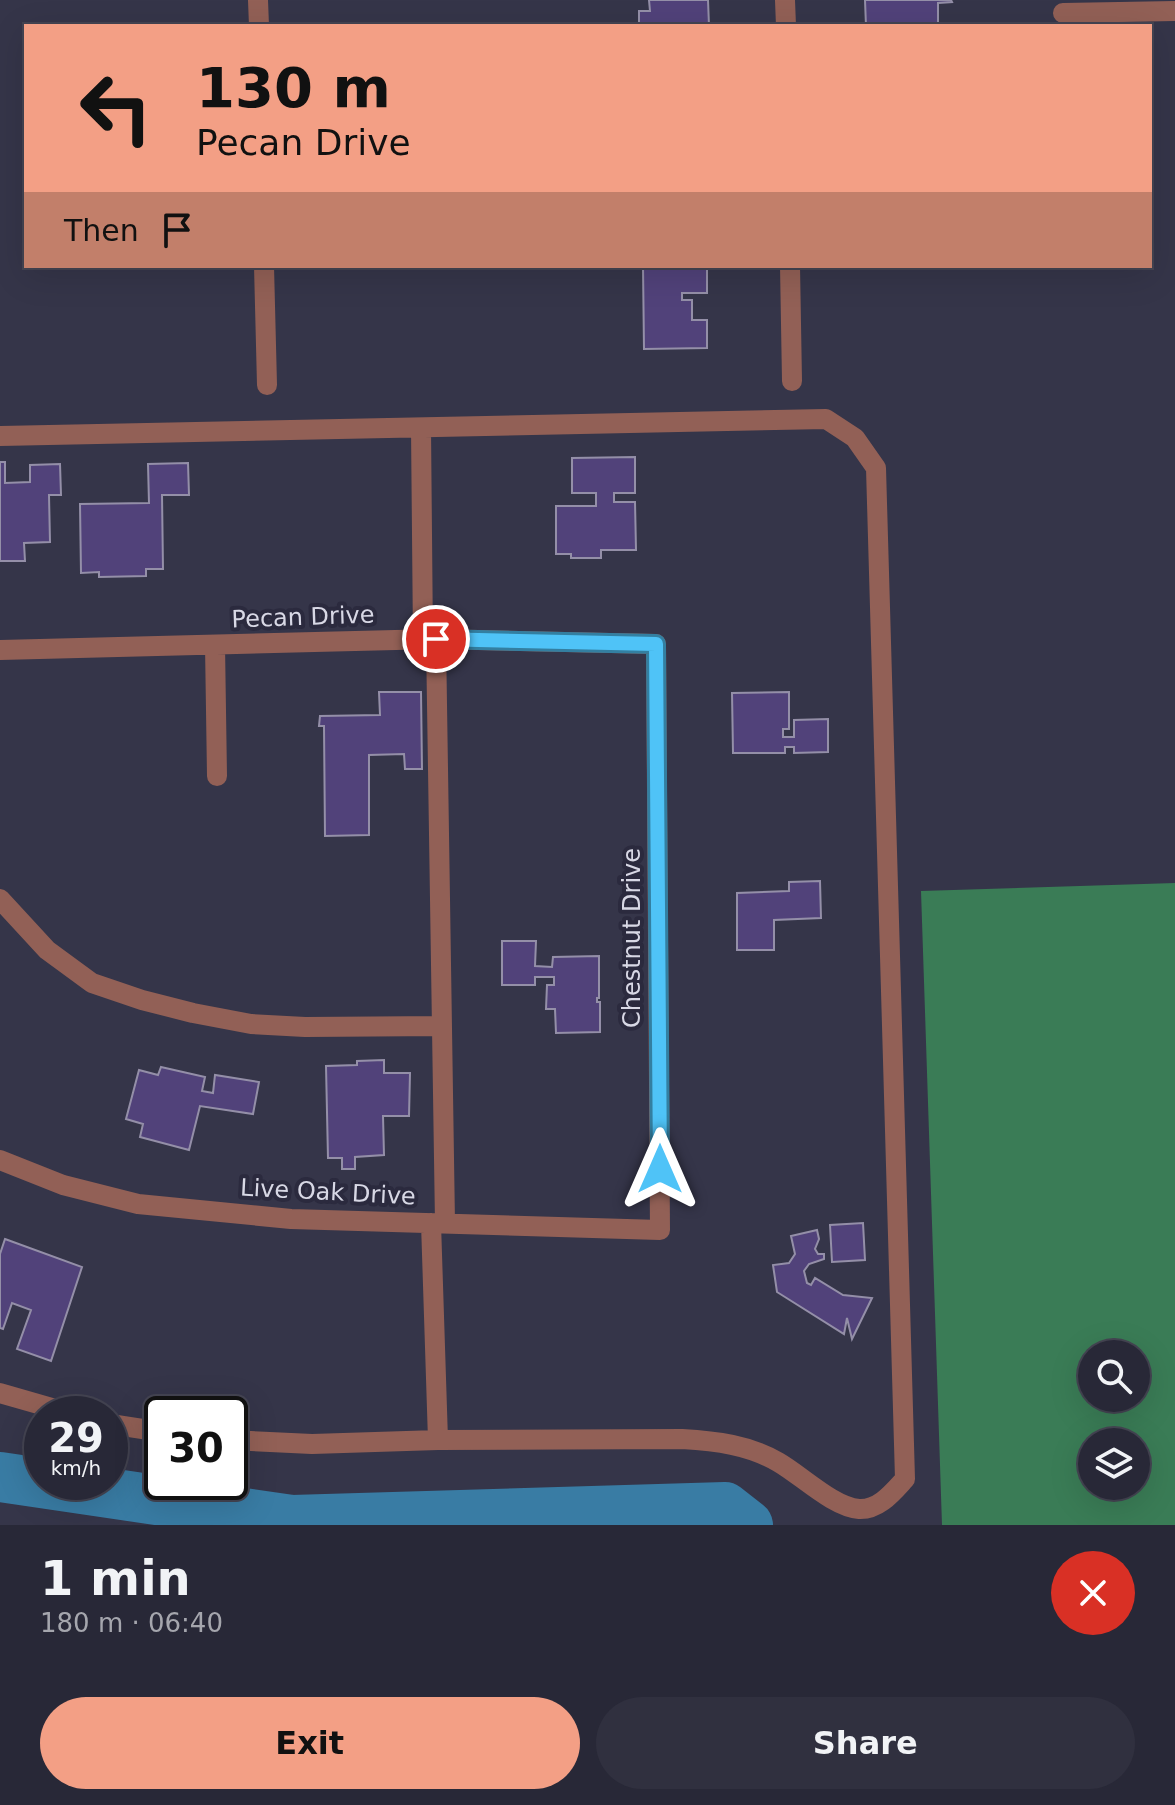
<!DOCTYPE html>
<meta charset="utf-8">
<style>
body{margin:0;font-family:"DejaVu Sans",sans-serif;background:#30303f;color:#f1f3f6;height:100vh;display:flex;flex-direction:column;font-size:30px;white-space:nowrap}
*{box-sizing:border-box;margin:0}
p{font-size:26px;color:#a5a6ad}
.icon{flex:none;width:44px;height:44px;fill:none;stroke:currentColor;stroke-width:2;stroke-linecap:round;stroke-linejoin:round}
.map{position:relative;height:1525px;overflow:hidden}
.panel{display:flex;flex-direction:column;background:#282837;flex:1}
.panel>*{flex:none}
.banner{position:absolute;left:24px;top:24px;width:1128px;height:244px;border-radius:0px;box-shadow:0 8px 32px #0002,0 0 0 2px #444452;background:#f39f85;color:#111;overflow:hidden}
.controls{position:absolute;left:1078px;top:1340px;display:grid;gap:16px}
.controls a{display:grid;place-items:center;width:72px;height:72px;border-radius:50%;background:#282837;box-shadow:0 8px 32px #0002,0 0 0 2px #444452;font-size:40px}
.speed{position:absolute;left:24px;top:1396px;display:flex;gap:16px;font-size:40px;font-weight:700;text-align:center}
.speed>*{display:grid;place-content:center;width:104px;height:104px;border-radius:50%;background:#282837;box-shadow:0 8px 32px #0002,0 0 0 2px #444452;line-height:1}
.speed small{font-size:20px;font-weight:400}
.speed .limit{border:4px solid #111;border-radius:12px;background:#fff;color:#111}
.pin{position:absolute;display:grid;place-items:center;width:68px;height:68px;color:#fff;margin:-34px;border:4px solid #fff;border-radius:50%;box-shadow:0 2px 8px #0007}
.me{position:absolute;width:88px;margin:-44px;rotate:0deg;stroke-linejoin:round;filter:drop-shadow(0 0 6px #0008)}
.turn{display:flex;align-items:center;gap:28px;height:168px;padding:0 40px;font-size:36px}
.turn .icon{width:104px;height:104px;stroke-width:2.5}
.turn b{display:block;font-size:56px;line-height:68px}
.then{display:flex;align-items:center;height:76px;padding:0 40px;background:#0003;gap:16px;font-size:30px}
.round{display:grid;place-items:center;flex:none;width:84px;height:84px;border-radius:42px;background:#30303f}
.headline{display:flex;align-items:center;justify-content:space-between;height:136px;padding:0 40px}
h1{font-size:48px;font-weight:700;line-height:60px}
.action{display:flex;gap:16px;margin-top:auto;padding:16px 40px}
.action a{flex:1;height:92px;border-radius:48px;background:#f39f85;color:#111;font-size:32px;font-weight:700;line-height:92px;text-align:center}
.action a+a{background:#30303f;color:#f1f3f6}
.map>svg:first-child{display:block}
</style>
<div class="map">
<svg width="1175" height="1525" viewBox="0 0 1175 1525">
<rect width="100%" height="100%" fill="#353549"/>
<path fill="#3a7c56" fill-rule="evenodd" d="M1175,883V1525H942L921,891ZM1092,1354H1136V1398H1092ZM1092,1442H1136V1486H1092Z"/>
<g fill="none" stroke-linecap="round" stroke-linejoin="round">
<path stroke="#397ca4" stroke-width="50" d="M0,1477L292,1520L725,1507L748,1525"/>
</g>
<path fill="#51427a" stroke="#948fa8" stroke-width="2" d="M649,0H708L709,26H639V11H650Z
M865,0H951L952,2L938,3V26H866Z
M643,266H707V293H682V300H692V320H707V348L644,349Z
M635,457V493H614V502H635L636,550H601V558H571V554H556V506H596V493H572V458Z
M0,462H5V483L30,482V465L60,464L61,495H49L50,542L24,543L25,561H0Z
M188,463L189,495H162L163,569H146V576L99,577V572L81,573L80,504L149,503L148,464Z
M379,692H421L422,769H405L404,754L369,755V835L325,836L324,726H319L320,716L380,715Z
M789,692V729H783V737H794V720L828,719V752L794,753V747H785V753H733L732,693Z
M820,881L821,918L774,920V950H737V893L789,891V882Z
M502,941H536L535,966L552,967L553,957L599,956V998H597V1002H600V1032L556,1033L555,1009H546L547,985H554V977H535V985H502Z
M384,1060V1073H410L409,1116H383L384,1155L355,1157V1169H342V1158H328L326,1066L357,1065V1061Z
M161,1067L205,1077L202,1091L213,1093L215,1075L259,1082L253,1114L200,1106L189,1150L140,1137L143,1124L126,1119L139,1070L158,1075Z
M863,1223L865,1260L832,1262L830,1225Z
M817,1230L819,1239L815,1249L818,1254H824V1259L809,1264L804,1271L807,1283L811,1285L815,1278L843,1295L872,1298L852,1339L847,1318L844,1334L777,1292L773,1265L789,1263L795,1254L791,1236Z
M5,1239L82,1267L51,1361L17,1349L31,1310L12,1303L3,1329L0,1328V1254Z"/>
<g fill="none" stroke-linecap="round" stroke-linejoin="round">
<path stroke="#926056" stroke-width="20" d="M258,0L259,26
M785,0L786,26
M1063,13L1175,11
M264,266L267,385
M790,266L792,381
M421,428L423,640
M0,436L826,419L855,438L876,468L905,1479C893,1492 879,1510 859,1509C833,1507 801,1475 778,1462C749,1445 716,1441 682,1439L438,1440L312,1444L230,1440
M436,639L445,1223
M215,645L217,776
M0,650L436,639L656,644L660,1230L291,1219L138,1204L63,1185L0,1160
M0,899L47,950L92,983L142,1000L193,1013L251,1024L305,1027L442,1026
M431,1223L438,1440
M0,1393L73,1414
M110,1424L162,1432"/>
</g>
<g fill="none" stroke-linecap="round" stroke-linejoin="round">
<defs>
<path id="route" d="M436,639L656,644L660,1169"/>
</defs>
<use href="#route" stroke="#337fa1" stroke-width="20"/>
<use href="#route" stroke="#4fc3f7" stroke-width="14"/>
</g>
<g text-anchor="middle" stroke-width="8" stroke-linejoin="round" paint-order="stroke">
<g font-size="24" fill="#d8d8e5" stroke="#2b2a3e">
<text transform="translate(303 617) rotate(-2)" y="8">Pecan Drive</text>
<text transform="translate(632 938) rotate(-90)" y="8">Chestnut Drive</text>
<text transform="translate(328 1192) rotate(3)" y="8">Live Oak Drive</text>
</g>
</g>
</svg>
<div class="controls">
<a><svg class="icon" aria-label="search" viewBox="0 0 24 24"><circle cx="10" cy="10" r="6"/><path d="M15 15l6 6"/></svg></a>
<a><svg class="icon" aria-label="layers" viewBox="0 0 24 24"><path d="M12 4l9 5-9 5-9-5zM3 14l9 5 9-5"/></svg></a>
</div>
<div class="speed"><div>29<small>km/h</small></div><div class="limit">30</div></div>
<div class="pin" style="left:436px;top:639px;background:#d93025"><svg class="icon" aria-label="arrive" viewBox="0 0 24 24"><path d="M6 21V4h12l-3 4 3 4H6"/></svg></div>
<svg class="me" style="left:660px;top:1169px" viewBox="-20 -20 40 40"><path d="M0-17L14 15 0 8-14 15z" fill="#4fc3f7" stroke="#fff" stroke-width="4"/></svg>
<div class="banner">
<div class="turn"><svg class="icon" aria-label="left" viewBox="0 0 24 24"><path d="M17 20v-9H6M10 6l-5 5 5 5"/></svg><div><b>130 m</b>Pecan Drive</div></div>
<div class="then">Then<svg class="icon" aria-label="arrive" viewBox="0 0 24 24"><path d="M6 21V4h12l-3 4 3 4H6"/></svg></div>
</div>
</div>
<section class="panel">
<div class="headline"><div><h1>1 min</h1><p>180 m · 06:40</p></div><a class="round" style="background:#d93025;color:#fff"><svg class="icon" aria-label="close" viewBox="0 0 24 24"><path d="M6 6l12 12M18 6L6 18"/></svg></a></div>
<div class="action"><a>Exit</a><a>Share</a></div>
</section>
